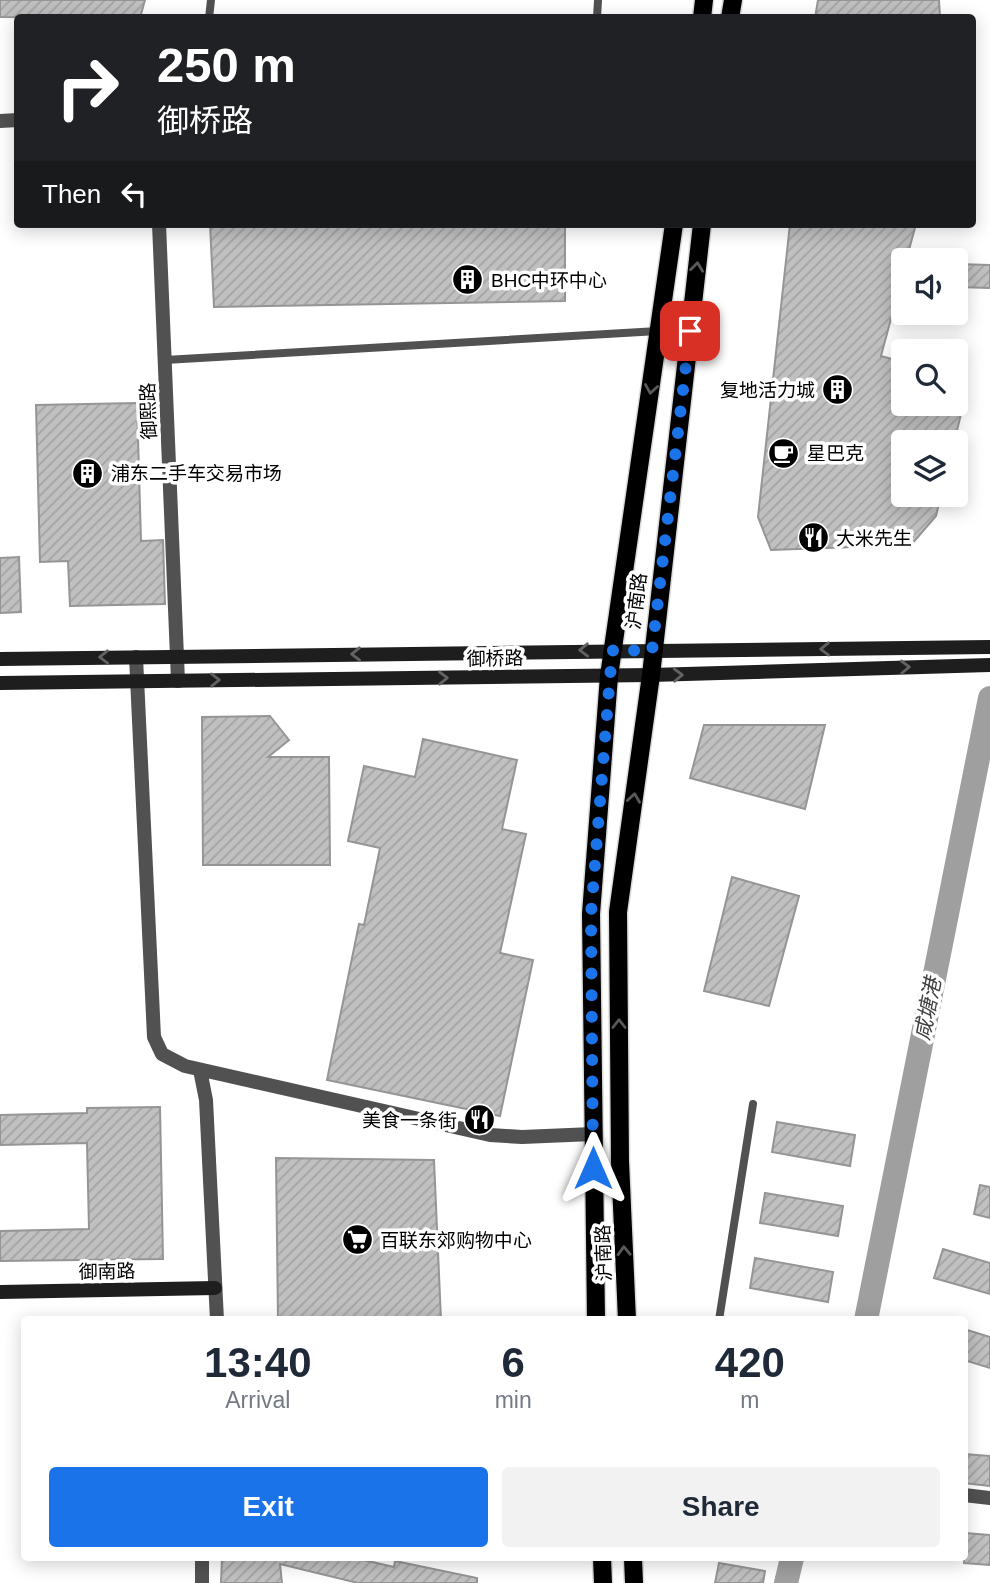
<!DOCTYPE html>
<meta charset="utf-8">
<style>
body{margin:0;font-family:Arial,"Noto Sans SC",sans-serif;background:#f2f2f3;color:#1f2937;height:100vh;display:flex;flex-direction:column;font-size:26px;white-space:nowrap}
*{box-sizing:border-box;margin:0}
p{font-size:23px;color:#747a83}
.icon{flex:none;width:38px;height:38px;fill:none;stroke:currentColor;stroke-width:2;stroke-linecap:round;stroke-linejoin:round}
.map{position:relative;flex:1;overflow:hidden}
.drawer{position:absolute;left:21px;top:1316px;width:947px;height:245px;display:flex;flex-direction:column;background:#fff;border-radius:7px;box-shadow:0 4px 18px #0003}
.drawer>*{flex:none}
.guide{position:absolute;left:14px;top:14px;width:962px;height:214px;border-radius:7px;box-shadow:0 4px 18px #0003;background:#202124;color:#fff;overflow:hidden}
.fabs{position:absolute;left:891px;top:248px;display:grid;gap:14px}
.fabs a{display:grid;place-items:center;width:77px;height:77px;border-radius:7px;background:#fff;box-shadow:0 4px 18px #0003;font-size:35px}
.pin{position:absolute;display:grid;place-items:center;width:60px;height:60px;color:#fff;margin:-30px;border-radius:14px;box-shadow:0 4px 10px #0006}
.me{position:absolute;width:77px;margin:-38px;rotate:0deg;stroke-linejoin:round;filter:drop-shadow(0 0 5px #0008)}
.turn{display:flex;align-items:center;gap:24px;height:147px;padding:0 28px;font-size:32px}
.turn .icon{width:91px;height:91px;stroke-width:2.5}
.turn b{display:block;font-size:49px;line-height:60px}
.then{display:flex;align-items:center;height:66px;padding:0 28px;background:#0003;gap:14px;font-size:26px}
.eta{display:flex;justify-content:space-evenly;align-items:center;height:119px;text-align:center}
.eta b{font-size:42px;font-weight:800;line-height:49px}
.action{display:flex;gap:14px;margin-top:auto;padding:14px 28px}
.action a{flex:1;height:80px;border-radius:7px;background:#1a73e8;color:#fff;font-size:28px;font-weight:800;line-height:80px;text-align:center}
.action a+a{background:#f2f2f3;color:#1f2937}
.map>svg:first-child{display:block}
</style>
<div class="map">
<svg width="990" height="1583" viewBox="0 0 990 1583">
<defs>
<pattern id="building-hatch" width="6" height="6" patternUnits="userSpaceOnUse" patternTransform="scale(1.75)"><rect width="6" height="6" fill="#c0c0c0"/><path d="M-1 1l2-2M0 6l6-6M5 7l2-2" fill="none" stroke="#a3a3a3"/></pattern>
</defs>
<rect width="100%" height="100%" fill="#fff"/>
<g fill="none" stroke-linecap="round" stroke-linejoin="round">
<path stroke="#9f9f9f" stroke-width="24" d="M866,1320L990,698
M786,1583L792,1558"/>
</g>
<path fill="url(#building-hatch)" stroke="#959595" stroke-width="2" d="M0,0H145L140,18L0,17Z
M818,0H939L940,18H815Z
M210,224H565V301L214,307Z
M790,224H916L906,261H903V274L881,356L903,362V404H962V410L954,443H903V495H941L936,516L911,545L771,550L758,517Z
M956,264L990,265V288L956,287Z
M137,403L141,541L163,540L165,604L70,606L68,561L40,562L36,405Z
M19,557L21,612L0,613V558Z
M270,716L289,740L268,757H329L330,865H203L202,717Z
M704,725H825L805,809L690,778Z
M423,739L517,760L502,829L526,834L500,953L533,960L500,1116L327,1080L359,924L364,925L380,848L348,841L364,766L415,777Z
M732,877L799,896L769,1006L704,991Z
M160,1107L163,1259L0,1261V1231L89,1229L87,1143L0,1145V1115L87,1113V1108Z
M777,1122L855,1135L850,1166L772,1152Z
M276,1158L434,1160L441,1320H278Z
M980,1185L990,1187V1218L974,1214Z
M765,1193L843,1206L838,1236L760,1223Z
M943,1249L990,1263V1294L934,1278Z
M755,1258L833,1272L828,1302L750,1288Z
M964,1329L990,1337V1368L964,1360Z
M964,1454L990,1456V1486L964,1483Z
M965,1533L990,1535V1565L964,1563Z
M222,1558H355L394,1567L395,1561L477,1578V1583H358L280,1564L282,1583H221Z
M719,1563L765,1571L763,1583H715Z"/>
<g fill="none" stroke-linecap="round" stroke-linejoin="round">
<defs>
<path id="primary" d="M702,18L704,0
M730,18L733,0
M596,1320L591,914L609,676L674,224
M627,1320L620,1161L618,912L651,675L702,224
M602,1558L603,1583
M633,1558L634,1583"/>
</defs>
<use href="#primary" stroke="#dbdbdb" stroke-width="21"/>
<path stroke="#515151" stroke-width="8" d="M209,18L211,0
M597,18L598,0
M165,360L658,331
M719,1320L753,1104"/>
<path stroke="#515151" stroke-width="14" d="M0,121L18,120
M159,224L178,681
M136,657L154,1037L162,1054L185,1066L490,1135L522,1137L593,1134
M200,1070L206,1100L217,1320
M964,1495L990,1498
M202,1583V1558"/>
<path stroke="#1e1e1e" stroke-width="14" d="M0,659L990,647
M0,683L651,675L990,665
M0,1292L215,1288"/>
<use href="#primary" stroke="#000" stroke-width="18"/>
</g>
<defs><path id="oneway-chevron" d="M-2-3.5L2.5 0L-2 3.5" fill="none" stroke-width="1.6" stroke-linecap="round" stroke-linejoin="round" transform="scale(1.75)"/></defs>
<g stroke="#595959">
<use href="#oneway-chevron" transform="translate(697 267) rotate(-83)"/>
<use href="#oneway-chevron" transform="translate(651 389) rotate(99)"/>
<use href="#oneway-chevron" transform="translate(634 798) rotate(-82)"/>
<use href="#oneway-chevron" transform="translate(619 1024) rotate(-90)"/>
<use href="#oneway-chevron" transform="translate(624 1251) rotate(-92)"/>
</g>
<g stroke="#626262">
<use href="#oneway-chevron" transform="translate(825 649) rotate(179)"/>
<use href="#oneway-chevron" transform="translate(584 650) rotate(179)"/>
<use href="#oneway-chevron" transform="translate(356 654) rotate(179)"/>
<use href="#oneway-chevron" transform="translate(104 657) rotate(179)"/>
<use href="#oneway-chevron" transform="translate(905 667) rotate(-2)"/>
<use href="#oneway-chevron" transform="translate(678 675) rotate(-2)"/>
<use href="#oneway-chevron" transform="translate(443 678) rotate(-1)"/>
<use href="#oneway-chevron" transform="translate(215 680) rotate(-1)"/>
</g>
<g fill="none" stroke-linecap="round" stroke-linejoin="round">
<path stroke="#1a73e8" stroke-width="12" stroke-dasharray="0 21.6" d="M593,1168L591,914L610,676L613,650L652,651L690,331"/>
</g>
<defs>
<symbol id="building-disc" viewBox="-11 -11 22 22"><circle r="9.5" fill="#000" stroke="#fff"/><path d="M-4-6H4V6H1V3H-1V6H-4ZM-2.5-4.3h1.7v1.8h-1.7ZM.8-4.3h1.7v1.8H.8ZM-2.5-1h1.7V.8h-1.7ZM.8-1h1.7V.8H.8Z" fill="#fff"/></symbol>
<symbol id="cafe-disc" viewBox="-11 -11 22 22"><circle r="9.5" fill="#000" stroke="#fff"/><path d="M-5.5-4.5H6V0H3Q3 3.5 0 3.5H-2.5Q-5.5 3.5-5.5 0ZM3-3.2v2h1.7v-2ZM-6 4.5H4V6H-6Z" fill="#fff"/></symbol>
<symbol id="restaurant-disc" viewBox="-11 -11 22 22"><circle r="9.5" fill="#000" stroke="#fff"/><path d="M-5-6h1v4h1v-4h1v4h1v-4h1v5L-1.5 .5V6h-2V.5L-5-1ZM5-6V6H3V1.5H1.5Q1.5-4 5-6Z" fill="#fff"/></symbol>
<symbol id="supermarket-disc" viewBox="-11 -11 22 22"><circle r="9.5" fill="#000" stroke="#fff"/><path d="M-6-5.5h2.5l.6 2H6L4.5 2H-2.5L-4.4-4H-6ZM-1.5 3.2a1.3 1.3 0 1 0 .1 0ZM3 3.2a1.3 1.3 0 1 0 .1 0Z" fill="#fff"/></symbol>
</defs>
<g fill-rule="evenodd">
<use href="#building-disc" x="450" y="262" width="35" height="35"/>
<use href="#building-disc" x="820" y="372" width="35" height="35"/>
<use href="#cafe-disc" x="766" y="436" width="35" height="35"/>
<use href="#building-disc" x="70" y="456" width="35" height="35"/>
<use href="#restaurant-disc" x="796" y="520" width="35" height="35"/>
<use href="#restaurant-disc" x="462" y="1102" width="35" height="35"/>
<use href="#supermarket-disc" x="340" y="1222" width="35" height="35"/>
</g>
<g text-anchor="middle" stroke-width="7" stroke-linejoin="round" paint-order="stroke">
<g font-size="19" fill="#000" stroke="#fff" text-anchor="start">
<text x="491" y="287">BHC中环中心</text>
<text x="815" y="397" text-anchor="end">复地活力城</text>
<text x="807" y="460">星巴克</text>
<text x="111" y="480">浦东二手车交易市场</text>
<text x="836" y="545">大米先生</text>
<text x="457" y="1127" text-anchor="end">美食一条街</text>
<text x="380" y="1247">百联东郊购物中心</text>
</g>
<g font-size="19" fill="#000" stroke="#fff">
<text transform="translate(148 411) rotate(-92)" y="7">御熙路</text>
<text transform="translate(636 601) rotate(-83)" y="7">沪南路</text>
<text transform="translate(495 658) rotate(-1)" y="7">御桥路</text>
<text transform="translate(603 1253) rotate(-92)" y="7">沪南路</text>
<text transform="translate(107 1271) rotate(-1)" y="7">御南路</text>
</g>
<g font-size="21" font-style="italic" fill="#404040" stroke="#fff">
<text transform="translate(928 1009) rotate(-79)" y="7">咸塘港</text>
</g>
</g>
</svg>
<div class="fabs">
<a><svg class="icon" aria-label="sound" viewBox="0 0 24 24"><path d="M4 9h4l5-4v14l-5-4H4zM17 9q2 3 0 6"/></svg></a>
<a><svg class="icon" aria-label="search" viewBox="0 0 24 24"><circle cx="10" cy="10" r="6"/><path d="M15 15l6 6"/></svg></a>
<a><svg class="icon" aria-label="layers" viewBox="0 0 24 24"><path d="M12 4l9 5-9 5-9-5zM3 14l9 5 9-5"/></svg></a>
</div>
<div class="pin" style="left:690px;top:331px;background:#d93025"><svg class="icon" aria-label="arrive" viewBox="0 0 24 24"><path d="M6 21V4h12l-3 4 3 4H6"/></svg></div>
<svg class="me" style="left:593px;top:1168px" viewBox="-20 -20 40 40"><path d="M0-17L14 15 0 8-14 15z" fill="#1a73e8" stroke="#fff" stroke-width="4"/></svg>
<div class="guide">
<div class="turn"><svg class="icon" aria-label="right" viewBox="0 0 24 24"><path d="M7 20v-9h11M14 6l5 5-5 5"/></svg><div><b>250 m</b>御桥路</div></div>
<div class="then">Then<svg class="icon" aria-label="left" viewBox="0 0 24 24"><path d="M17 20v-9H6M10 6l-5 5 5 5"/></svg></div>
</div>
<section class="drawer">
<div class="eta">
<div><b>13:40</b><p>Arrival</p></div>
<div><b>6</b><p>min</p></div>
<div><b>420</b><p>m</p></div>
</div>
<div class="action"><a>Exit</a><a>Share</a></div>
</section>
</div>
